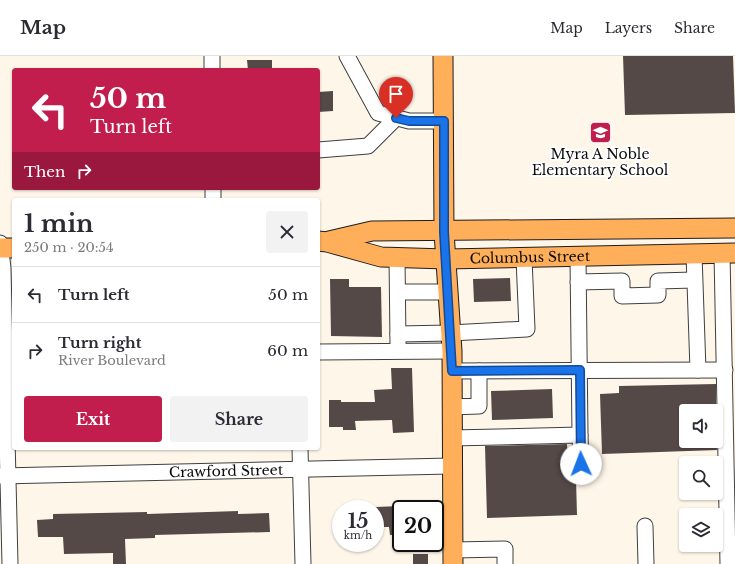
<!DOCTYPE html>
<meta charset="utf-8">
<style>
body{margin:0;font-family:"Libre Baskerville",serif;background:#f2f2f3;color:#2b2b33;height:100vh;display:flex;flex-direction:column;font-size:15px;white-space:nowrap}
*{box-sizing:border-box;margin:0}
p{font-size:13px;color:#7c7c81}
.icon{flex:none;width:22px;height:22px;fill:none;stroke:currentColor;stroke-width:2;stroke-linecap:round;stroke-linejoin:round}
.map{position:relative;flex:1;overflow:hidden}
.side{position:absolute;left:12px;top:142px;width:308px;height:252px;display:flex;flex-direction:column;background:#fff;border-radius:4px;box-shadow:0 1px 3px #0004}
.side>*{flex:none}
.top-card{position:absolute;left:12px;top:12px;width:308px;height:122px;border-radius:4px;box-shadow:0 1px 3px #0004;background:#c11e4e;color:#fff;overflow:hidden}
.controls{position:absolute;left:679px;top:348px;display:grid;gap:8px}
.controls a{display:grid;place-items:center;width:44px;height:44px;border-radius:4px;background:#fff;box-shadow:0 1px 3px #0004;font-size:20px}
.speed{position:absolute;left:332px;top:444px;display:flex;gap:8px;font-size:20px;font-weight:700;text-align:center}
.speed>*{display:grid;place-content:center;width:52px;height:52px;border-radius:50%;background:#fff;box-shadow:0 1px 3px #0004;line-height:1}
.speed small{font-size:10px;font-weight:400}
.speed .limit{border:2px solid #111;border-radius:6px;background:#fff;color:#111}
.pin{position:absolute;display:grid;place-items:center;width:34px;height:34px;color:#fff;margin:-41px -17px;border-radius:50% 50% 50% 0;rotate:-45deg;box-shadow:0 0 4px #0007}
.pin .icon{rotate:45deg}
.me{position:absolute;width:44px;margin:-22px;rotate:358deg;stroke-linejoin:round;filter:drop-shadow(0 0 3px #0008)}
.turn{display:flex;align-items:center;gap:14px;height:84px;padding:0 12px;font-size:18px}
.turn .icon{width:52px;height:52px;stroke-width:2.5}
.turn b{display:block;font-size:28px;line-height:34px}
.then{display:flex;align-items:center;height:38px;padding:0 12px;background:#0003;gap:8px;font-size:15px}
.round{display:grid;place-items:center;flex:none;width:42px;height:42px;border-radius:4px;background:#f2f2f3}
.overview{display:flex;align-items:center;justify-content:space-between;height:68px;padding:0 12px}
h1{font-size:24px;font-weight:700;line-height:30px}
.action{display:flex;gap:8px;margin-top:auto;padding:8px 12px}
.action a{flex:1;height:46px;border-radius:4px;background:#c11e4e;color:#fff;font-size:16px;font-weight:700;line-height:46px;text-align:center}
.action a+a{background:#f2f2f3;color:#2b2b33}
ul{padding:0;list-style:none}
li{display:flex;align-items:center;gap:12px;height:56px;padding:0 12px;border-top:1px solid #e1e1e2}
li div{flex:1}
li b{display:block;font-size:15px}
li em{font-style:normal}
header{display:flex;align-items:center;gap:24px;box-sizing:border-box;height:56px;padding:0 20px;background:#fff;border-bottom:1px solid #e1e1e2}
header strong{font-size:19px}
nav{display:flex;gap:22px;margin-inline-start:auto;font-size:14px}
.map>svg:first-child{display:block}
</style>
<header>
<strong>Map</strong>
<nav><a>Map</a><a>Layers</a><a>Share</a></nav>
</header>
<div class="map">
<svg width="735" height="508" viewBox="0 0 735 508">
<rect width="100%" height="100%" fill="#fff6ea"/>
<path fill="#554947" d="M623,0H733L735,57L625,59Z
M247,4H272V14H248Z
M333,35V55L318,56V36Z
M510,222L511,245L474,246L473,223Z
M330,223H349V231H381L382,281L331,280Z
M391,312H412L414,376L393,377L392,364L355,365L356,374H343V371H329V344H341V346H375L374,334L392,333Z
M716,328V355H686V385H716L717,394L602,398L600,338L619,337V330Z
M552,333L553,362L492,364L491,335Z
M567,388L568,423H576L577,459L487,462L485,390Z
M401,450V479H390L389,471H375V451Z
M238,455V458L269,457L270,476L155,479V482L125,483L126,508H113V497L64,498L63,481H38L37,464L53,463V458L147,456V458Z
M413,498H428V508H413Z"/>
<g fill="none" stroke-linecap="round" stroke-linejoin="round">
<defs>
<g id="minor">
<path d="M347,0L378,57L409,65H444"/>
<path d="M212,14V0"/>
<path d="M318,94L368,90L396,62"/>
<path d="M213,132V144"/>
<path d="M0,187L3,212L10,508"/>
<path d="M722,197L728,508"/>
<path d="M694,198L698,314"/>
<path d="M397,201L398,288"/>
<path d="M578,226L622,225V240L658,239V225L694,224"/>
<path d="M398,236H448"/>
<path d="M398,278L450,277L527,273L524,202"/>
<path d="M318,296L452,295"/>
<path d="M452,315L725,314"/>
<path d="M451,351L479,350V315"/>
<path d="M580,379L581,408"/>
<path d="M451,382L580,379L578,202"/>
<path d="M300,392L303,508"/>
<path id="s1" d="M0,420L451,410"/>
<path d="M645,470L646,508"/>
<path d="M453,494L505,493V508"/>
</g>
<g id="major">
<path d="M443,0L444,176L452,295L453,508"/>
<path id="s2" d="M318,185L327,186L381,201L446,203L735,197"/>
<path d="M329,185L372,175L735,172"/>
<path d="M0,192H14"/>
</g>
</defs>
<use href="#minor" stroke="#3f3f3f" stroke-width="17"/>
<use href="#major" stroke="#1d1d1d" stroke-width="21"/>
<use href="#minor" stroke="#fff" stroke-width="15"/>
<use href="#major" stroke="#ffae5a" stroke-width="19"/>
</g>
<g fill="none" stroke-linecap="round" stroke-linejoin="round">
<defs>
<path id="route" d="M396,62L409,65H444V176L452,315L580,314L581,408"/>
</defs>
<use href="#route" stroke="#114b97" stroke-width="10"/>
<use href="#route" stroke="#1a73e8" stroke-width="7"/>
</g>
<defs>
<symbol id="school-square" viewBox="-11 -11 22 22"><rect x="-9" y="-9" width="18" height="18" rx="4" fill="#c11e4e" stroke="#fff"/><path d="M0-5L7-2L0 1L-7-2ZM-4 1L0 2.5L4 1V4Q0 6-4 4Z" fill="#fff"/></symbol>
</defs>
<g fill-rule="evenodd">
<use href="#school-square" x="588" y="64" width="25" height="25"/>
</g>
<g text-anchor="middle" stroke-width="4" stroke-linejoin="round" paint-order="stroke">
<g font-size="14" fill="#0c0c0c" stroke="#fff">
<text x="600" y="103">Myra A Noble<tspan x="600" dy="16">Elementary School</tspan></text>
</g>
<g font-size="14" fill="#0c0c0c" stroke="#fff">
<text dy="5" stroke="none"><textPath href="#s2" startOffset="214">Columbus Street</textPath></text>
<text dy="5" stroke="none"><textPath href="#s1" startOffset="226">Crawford Street</textPath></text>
</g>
</g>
</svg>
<div class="controls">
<a><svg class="icon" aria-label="sound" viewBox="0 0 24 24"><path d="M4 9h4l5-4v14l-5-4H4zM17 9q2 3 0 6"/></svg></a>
<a><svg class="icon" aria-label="search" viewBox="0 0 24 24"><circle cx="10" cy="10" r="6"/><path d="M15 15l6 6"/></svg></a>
<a><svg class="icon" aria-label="layers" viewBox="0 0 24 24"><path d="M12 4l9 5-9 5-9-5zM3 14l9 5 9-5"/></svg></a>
</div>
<div class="speed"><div>15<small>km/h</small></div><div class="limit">20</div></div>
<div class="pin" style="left:396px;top:62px;background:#d93025"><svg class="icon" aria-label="arrive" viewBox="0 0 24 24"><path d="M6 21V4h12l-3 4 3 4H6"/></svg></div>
<svg class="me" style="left:581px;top:408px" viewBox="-20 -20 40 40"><circle r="19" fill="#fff"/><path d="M0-13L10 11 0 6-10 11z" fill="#1a73e8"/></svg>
<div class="top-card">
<div class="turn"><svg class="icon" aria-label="left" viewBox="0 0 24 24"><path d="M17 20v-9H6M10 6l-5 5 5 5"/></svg><div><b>50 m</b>Turn left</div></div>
<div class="then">Then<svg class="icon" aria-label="right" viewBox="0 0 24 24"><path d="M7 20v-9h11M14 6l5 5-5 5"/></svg></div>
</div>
<section class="side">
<div class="overview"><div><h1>1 min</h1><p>250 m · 20:54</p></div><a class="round"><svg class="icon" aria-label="close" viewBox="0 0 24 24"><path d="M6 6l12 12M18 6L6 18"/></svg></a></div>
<ul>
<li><svg class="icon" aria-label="left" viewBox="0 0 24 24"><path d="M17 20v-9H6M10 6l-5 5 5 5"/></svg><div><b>Turn left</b></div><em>50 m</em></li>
<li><svg class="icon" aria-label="right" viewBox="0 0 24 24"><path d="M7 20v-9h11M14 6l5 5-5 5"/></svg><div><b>Turn right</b><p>River Boulevard</p></div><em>60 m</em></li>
</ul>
<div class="action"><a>Exit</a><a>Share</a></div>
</section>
</div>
